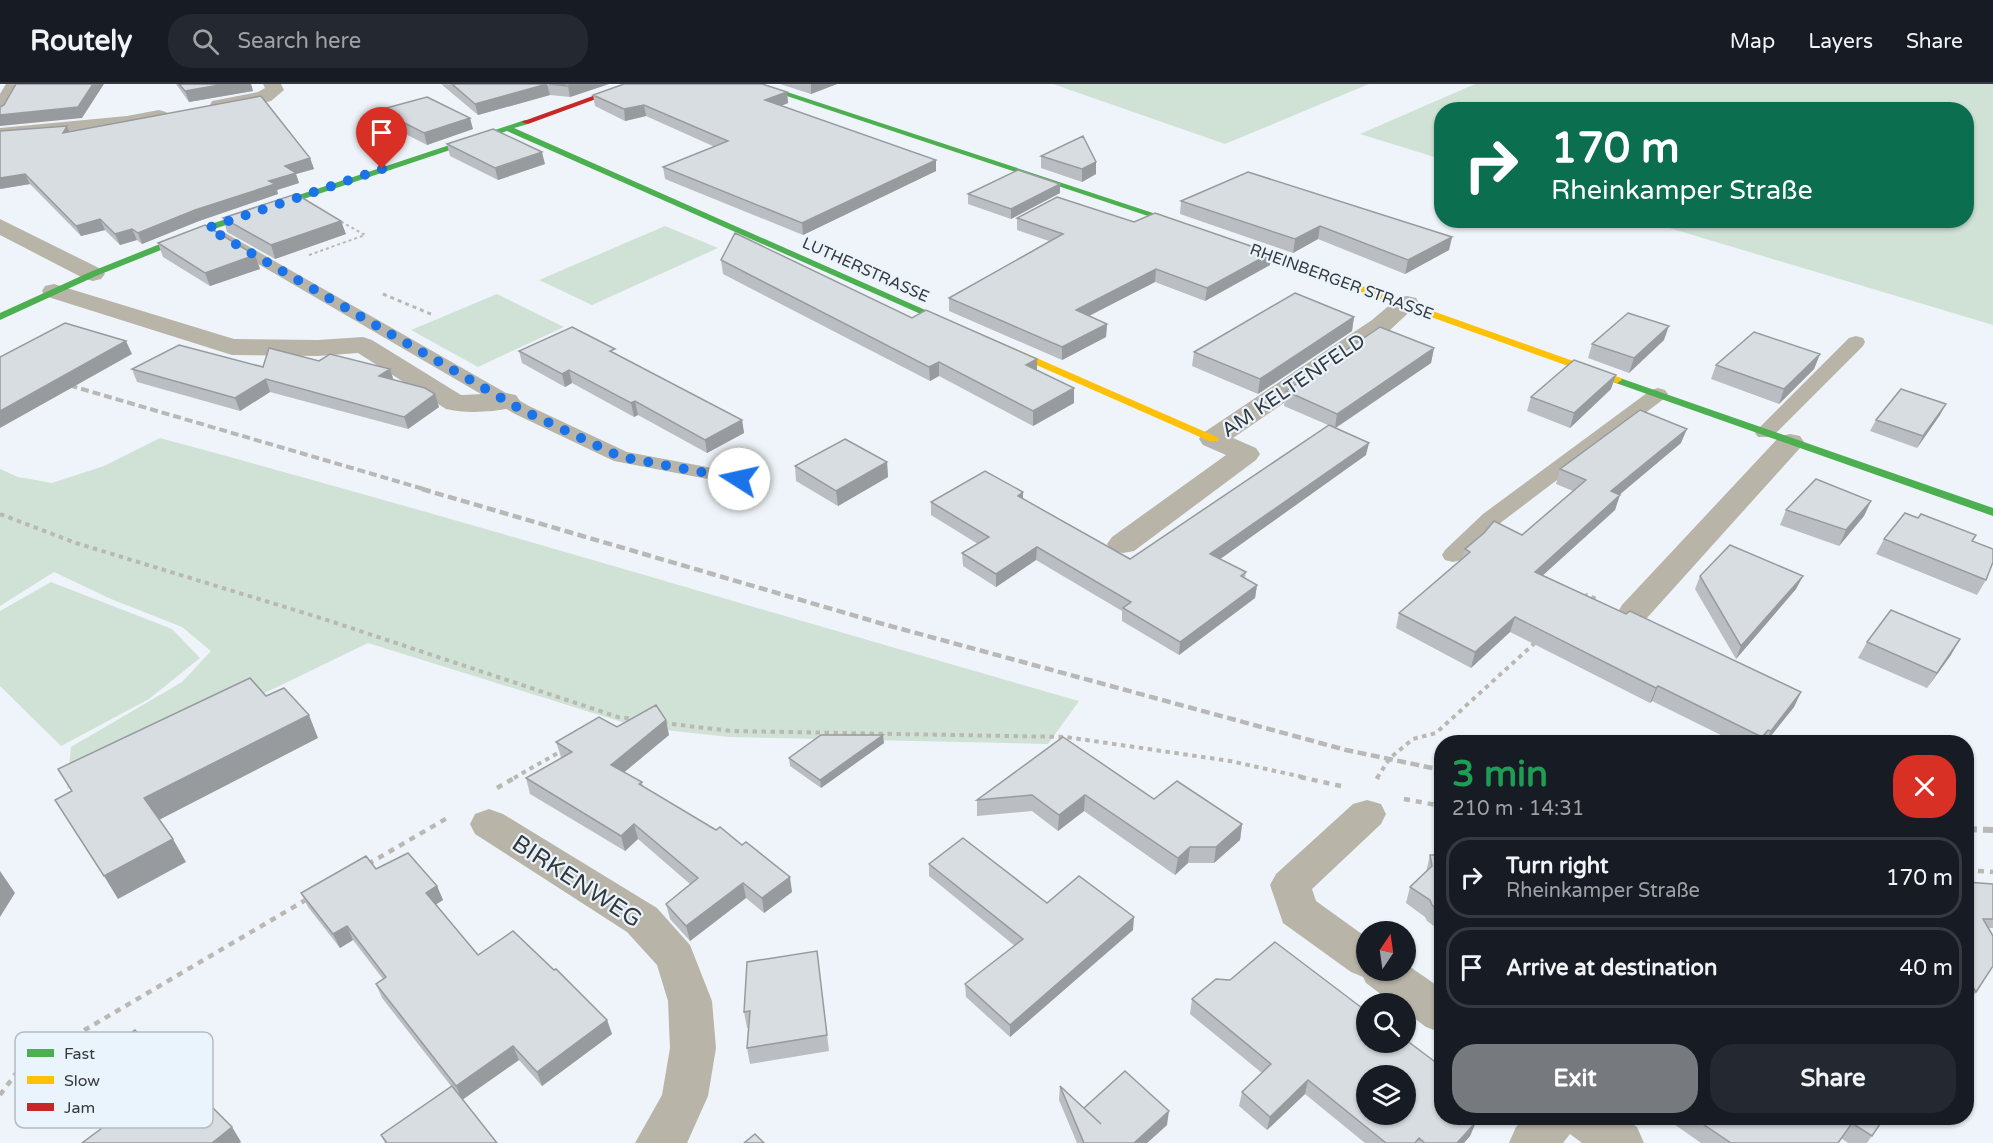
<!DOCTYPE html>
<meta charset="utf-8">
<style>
body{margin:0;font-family:"Varela Round",sans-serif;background:#242831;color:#f1f3f6;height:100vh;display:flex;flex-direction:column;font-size:22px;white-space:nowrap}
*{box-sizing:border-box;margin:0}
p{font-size:20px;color:#9ea1a6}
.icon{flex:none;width:33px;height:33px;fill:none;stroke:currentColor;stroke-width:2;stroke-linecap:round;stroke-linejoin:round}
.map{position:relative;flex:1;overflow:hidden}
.panel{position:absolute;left:1434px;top:651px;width:540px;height:390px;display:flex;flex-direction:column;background:#171b24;border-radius:24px;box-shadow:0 2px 4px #0004}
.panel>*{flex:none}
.top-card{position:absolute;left:1434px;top:18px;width:540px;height:126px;border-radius:24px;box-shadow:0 2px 4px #0004;background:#0b6e4f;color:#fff;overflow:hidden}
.needle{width:39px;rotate:13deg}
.buttons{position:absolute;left:1356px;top:837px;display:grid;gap:12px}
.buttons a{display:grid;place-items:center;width:60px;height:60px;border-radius:50%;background:#171b24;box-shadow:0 2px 4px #0004;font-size:30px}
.pin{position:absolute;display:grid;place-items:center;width:51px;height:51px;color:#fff;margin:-62px -26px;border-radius:50% 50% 50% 0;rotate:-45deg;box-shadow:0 0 6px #0007}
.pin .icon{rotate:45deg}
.me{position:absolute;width:66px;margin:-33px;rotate:280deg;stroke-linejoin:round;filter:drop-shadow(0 0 4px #0008)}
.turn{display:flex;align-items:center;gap:21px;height:126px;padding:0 18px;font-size:27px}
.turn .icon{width:78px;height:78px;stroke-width:2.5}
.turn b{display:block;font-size:42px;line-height:51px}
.round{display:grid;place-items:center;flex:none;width:63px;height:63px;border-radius:24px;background:#242831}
.headline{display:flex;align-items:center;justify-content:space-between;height:102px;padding:0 18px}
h1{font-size:36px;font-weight:700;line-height:45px;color:#1e9e55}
.primary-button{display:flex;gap:12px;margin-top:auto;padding:12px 18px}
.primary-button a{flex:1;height:69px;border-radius:24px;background:#767a7f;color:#fff;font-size:24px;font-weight:700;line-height:69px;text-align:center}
.primary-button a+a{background:#242831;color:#f1f3f6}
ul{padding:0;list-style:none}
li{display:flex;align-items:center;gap:18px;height:81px;margin:0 12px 9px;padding:0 6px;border:3px solid #363941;border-radius:24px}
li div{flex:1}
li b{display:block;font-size:22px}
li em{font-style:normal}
header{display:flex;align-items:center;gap:36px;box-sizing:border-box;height:84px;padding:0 30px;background:#171b24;border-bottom:2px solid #363941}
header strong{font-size:28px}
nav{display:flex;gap:33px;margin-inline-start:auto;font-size:21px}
.search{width:420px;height:54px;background:#242831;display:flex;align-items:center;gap:15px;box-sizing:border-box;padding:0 21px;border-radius:24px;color:#9ea1a6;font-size:22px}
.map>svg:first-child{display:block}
</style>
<header>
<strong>Routely</strong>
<div class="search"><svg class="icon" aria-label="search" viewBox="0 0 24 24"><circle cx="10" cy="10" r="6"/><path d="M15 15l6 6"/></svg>Search here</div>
<nav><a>Map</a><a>Layers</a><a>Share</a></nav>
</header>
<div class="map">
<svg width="1993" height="1059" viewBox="0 0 1993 1059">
<rect width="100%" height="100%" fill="#eef4f9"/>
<path fill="#d0e2d6" d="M1053,0H1369L1225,60Z
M1475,0H1993V241L1646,137L1966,136V26H1442L1441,75L1360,50Z
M665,142L718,164L592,221L539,196Z
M497,210L564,243L478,283L411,246Z
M160,354C468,437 773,530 1079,617L1048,660L729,653L638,643L368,559L67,705L71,663L182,598L211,567L182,543L111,515L54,488L0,522V385L18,393L52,399L104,382Z
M51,498L172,545L200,574L149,615L61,662L0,602V527Z"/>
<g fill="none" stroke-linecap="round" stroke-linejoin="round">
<path stroke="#bab8b2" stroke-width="2" stroke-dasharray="3 3" stroke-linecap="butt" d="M309,171L365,151L338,136"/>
<path stroke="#bab8b2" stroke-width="3" stroke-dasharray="4 4" stroke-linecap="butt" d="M383,210L433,231"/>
<path stroke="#bab8b2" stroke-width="4" stroke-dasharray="4.5 4.5" stroke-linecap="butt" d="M0,430L76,459L324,535L618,633L635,635
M1584,514L1587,511L1599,516
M663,639L731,647L1066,653L1230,677L1307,694
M514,694L563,666
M1377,694L1390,674L1413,655L1436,649L1537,557"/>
<path stroke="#bab8b2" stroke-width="4.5" stroke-dasharray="6 6" stroke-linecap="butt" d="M1300,693L1341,702
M1377,695L1378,693
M497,704L516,693
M1404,715L1442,722
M368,780L449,733
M1966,786L1993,788
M0,1011L20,984L309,814"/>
<path fill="#b8b4a8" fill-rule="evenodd" d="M220,146L529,322L627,368L739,389L747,390L750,395L747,400L739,401L614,377L515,330L214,154L212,151L214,148Z
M1856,252L1863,254L1865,258L1863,262L1772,353H1758L1755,349L1758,345L1849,254Z
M1658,304L1665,306L1668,310L1665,314L1499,440L1461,476L1453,478L1445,476L1442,471L1445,466L1483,430L1651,306Z"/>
<path fill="#b8b4a8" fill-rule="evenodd" d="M6,0H24L7,31L0,33V10Z
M263,0H281L284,6L271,17L264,19L219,27L212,25L210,21L212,17L258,8L265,4Z
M159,26L166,28L169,32L166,36L127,44L0,56V44L127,32Z
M0,135L101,185L105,190L101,195L93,197L85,195L0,151Z
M54,200L234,255L318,256L363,253L372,256L461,311L506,309L516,311L520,317L516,323C495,328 467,330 446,325L358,269L318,272L232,271L45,212L42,207L45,202Z
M1407,212L1416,214L1419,219L1390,246L1233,354L1256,364L1260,370L1256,376L1134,467L1123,469L1112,467L1107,460L1112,453L1226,371L1203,361L1199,355L1203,349L1372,236L1398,214Z
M1790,350L1800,352L1804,358L1800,364L1646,535L1634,539L1622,535L1618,528L1622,521L1780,352Z
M1367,716L1381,720L1386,730L1381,740L1312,805L1316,817L1366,853V886H1406V880L1442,905V949L1426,943L1406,928V920H1394L1366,899L1363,893L1351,888L1283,839L1270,801L1276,790L1353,720Z
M489,725L503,730L657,824L690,861L712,917L716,964L708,1012L687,1059H635L662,1011L670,964L668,917L657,881L627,848L475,750L470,740L475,730Z
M1525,1034H1623L1637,1043L1644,1059H1582L1570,1050L1563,1059H1509L1516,1043Z"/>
<path fill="#4caf50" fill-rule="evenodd" d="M751,0H763L1162,132L1154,134Z
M525,36H528V40L514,44L975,248L970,251L966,250L507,47L211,146L96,192L0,236V229L90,188L205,142Z
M1617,293L1993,424V432L1613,298L1612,296Z"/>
<path fill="#ffc107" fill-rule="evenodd" d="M1157,129L1621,294L1622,296L1617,299L1613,298L1154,134L1152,132Z
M970,245L1217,353L1219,355L1217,357H1209L966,250V246Z"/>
<path fill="#c62828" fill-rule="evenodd" d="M626,0H637L528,40L521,38Z"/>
<path stroke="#b8b8b6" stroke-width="4" stroke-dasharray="8 4" stroke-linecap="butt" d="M58,298L427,406"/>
<path stroke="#b8b8b6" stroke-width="4.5" stroke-dasharray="9 4.5" stroke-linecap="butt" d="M422,405L883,540L1346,666L1442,686"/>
<path stroke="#b8b8b6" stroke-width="6" stroke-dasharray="11 6" stroke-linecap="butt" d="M1966,745L1993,746"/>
</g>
<path fill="#babec2" d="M176,0H251L253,7L189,18Z
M441,0H609L570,13L550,11L478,31Z
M780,0H837L811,10Z
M787,8L788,19L781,22L936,87L803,151L665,95L663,83L715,63L646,32L625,37L595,22L593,11Z
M379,26L473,45L427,61L382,38Z
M70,47L310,74L314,85L296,90L299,99L277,106L278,110L199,137L142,160L137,156L120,161L105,146L81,152L30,100L0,105Z
M447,60L545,80L498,96L450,72Z
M1041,72L1096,78V90L1082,98L1041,84Z
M1060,100V109L1011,135L968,120V110Z
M1181,117L1452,153L1449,166L1405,190L1318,155L1293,169L1180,130Z
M223,134L346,150L275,175L227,148Z
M1017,134L1134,138L1271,169L1270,181L1205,217L1155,198L1089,232L1107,240L1106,253L1062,276L949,227V214L1049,157L1017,146Z
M158,159L255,171L260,185L210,202L163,173Z
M721,176L912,234L1037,275V286L1074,304V319L1033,342L939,292L930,297L723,190Z
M1354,233L1352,247L1258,310L1192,282L1194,268Z
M1664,256L1629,289L1588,274L1592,260Z
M1434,264L1431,279L1336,344L1366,371L1220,475L1246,488L1245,494L1257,501L1255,514L1179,571L1122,537V527L1036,476L996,503L963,482L962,469L978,460L931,431V418L1023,415L1130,475L1328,341L1284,322L1286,307Z
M519,267L616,270L742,336L744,349L707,369L638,331L634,333L572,299L565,303L522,279Z
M1820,270L1814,285L1779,320L1711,295L1716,281Z
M319,277L394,296L439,323L408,345L270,308L240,327L137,298L132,285L263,283Z
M1611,305L1570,344L1527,327L1531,313Z
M1940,331L1917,364L1870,347L1876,336Z
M1681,359L1619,411L1615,426L1543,491L1626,530L1801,608L1794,623L1766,658H1735L1652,617L1650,619L1510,548L1471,584L1396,544L1399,529L1462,475L1465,465L1522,451L1573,407L1556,400L1560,385Z
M887,378L888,393L838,422L796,397L795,382Z
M1871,417L1864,432L1839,462L1780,441L1786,426Z
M1918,434L1976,451L1973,457L1986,496L1977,511L1876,470L1884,455Z
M1700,492H1803L1796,505L1736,575L1695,505Z
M1867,558L1951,571L1927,604L1858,574Z
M669,651L624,688L642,698L643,703L792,808L764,829L746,814L690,857L670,835L666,820L690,800L638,755L625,767L530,710L526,694L562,674L561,673L556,658Z
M1063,653L1154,715L1242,740L1240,756L1214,779H1188L1175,791L1084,727L1058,747L1032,727L977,732V716Z
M884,659L821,704L790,682L789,674Z
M1430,771H1442V848L1427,837L1425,833L1406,819L1410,803L1426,788Z
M929,780L1047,819L1133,846L1010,953L966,913L965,900L1015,862L929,792Z
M376,785L437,802L443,816L436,820L478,871L554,886L607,936L612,950L542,1002L519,976L462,1016L497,1059H385L381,1051L451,1002L382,914L376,900L383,895L353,856L340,864L308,823L301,809Z
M1966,798L1993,800V844H1988L1976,908L1969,917L1966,912Z
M817,867L829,967L750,980L747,964L749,944H747L744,928Z
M1192,915L1442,1034L1476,1038L1470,1052L1464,1059H1365L1305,1010L1267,1046L1239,1022L1242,1008L1262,989L1190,930Z
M72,991L232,1043L241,1058L112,1036L84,1006Z
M1060,1002L1084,1024L1167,1041L1147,1059H1077L1059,1016Z
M1674,1034H1884L1867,1059H1848L1841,1054L1838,1059H1701L1671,1038Z"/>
<path fill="#979b9e" d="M93,0H104L82,34L0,42V31Z
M225,0H251L253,7L189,18L185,7Z
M547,0L550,11L478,31L475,20Z
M573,0H609L570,13L568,2Z
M811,0H837L811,10Z
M787,8L788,19L766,28L765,16Z
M644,21L646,32L625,37L624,25Z
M470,34L473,45L427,61L424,49Z
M67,42L71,52L63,49Z
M542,68L545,80L498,96L495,84Z
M310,74L314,85L296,90L299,99L277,106L278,110L199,137L142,160L138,149L269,97L285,82Z
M936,76V87L803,151L802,139Z
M1096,78V90L1082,98V85Z
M25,90L30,100L0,105V94Z
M1060,100V109L1011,135V125Z
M100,135L105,146L81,152L76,142Z
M341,137L346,150L275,175L271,161Z
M1320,142L1318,155L1293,169L1295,155Z
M132,145L137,156L120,161L115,150Z
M1452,153L1449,166L1405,190L1408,176Z
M1271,169L1270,181L1205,217L1207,204Z
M255,171L260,185L210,202L205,189Z
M1156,185L1155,198L1075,239L1076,226Z
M1354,233L1352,247L1258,310L1260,295Z
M1107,240L1106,253L1062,276V263Z
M1669,242L1664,256L1629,289L1634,274Z
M126,257L132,270L0,344V327Z
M1434,264L1431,279L1335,344L1337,330Z
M1820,270L1814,285L1779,320L1784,305Z
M1037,275V290L1026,281Z
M939,278V292L930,297L929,283Z
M390,285L394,297L379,292Z
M569,286L572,299L565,303L562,290Z
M1616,291L1611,305L1570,344L1574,329Z
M266,295L270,308L240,327L235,314Z
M1074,304V319L1033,342V327Z
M435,310L439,323L408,345L404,333Z
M635,317L638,331L634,333L631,319Z
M1946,320L1940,331L1917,364L1923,352Z
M742,336L744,349L707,369L705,356Z
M1687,345L1681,359L1606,422L1611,407Z
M1369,359L1366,371L1209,483L1210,470Z
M887,378L888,393L838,422L836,407Z
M1023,408V421L1018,412Z
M1620,411L1615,426L1531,502L1535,488Z
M1871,417L1864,432L1839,462L1846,446Z
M1037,463L1036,476L996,503V490Z
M1803,492L1796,505L1736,575L1741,562Z
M1257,501L1255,514L1179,571L1180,558Z
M1515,533L1510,548L1471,584L1475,568Z
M1960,555L1951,571L1927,604L1937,589Z
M1658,602L1652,617L1650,619L1656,604Z
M1801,608L1794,623L1766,658H1765L1771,647Z
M309,631L318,654L157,737L144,714Z
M666,636L669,651L615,696L611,681Z
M1768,646L1762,658H1760L1762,653Z
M883,651L884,659L821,704L820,696Z
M1085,711L1084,727L1058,747L1059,731Z
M634,740L638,755L625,767L621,752Z
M1242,740L1240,756L1214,779L1216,763Z
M173,755L186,778L118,815L104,792Z
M1190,763L1188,779L1175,791L1178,774Z
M0,787L15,809L0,833Z
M790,793L792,808L764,829L762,814Z
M743,799L746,814L690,857L686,842Z
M437,802L443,816L432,823L426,809Z
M1134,833L1133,846L1010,953V941Z
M347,842L353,856L340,864L333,850Z
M607,936L612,950L542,1002L537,988Z
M513,962L519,976L462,1016L456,1002Z
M1308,996L1305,1010L1267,1046L1270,1033Z
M1169,1027L1167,1041L1147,1059H1134Z
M1476,1038L1470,1052L1464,1059H1457Z
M232,1043L241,1058L240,1059H212Z"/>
<path fill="#d8dde1" stroke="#979b9e" stroke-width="1.5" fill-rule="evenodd" d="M16,0H93L78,23L0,31V23L4,21Z
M179,0H225L185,7Z
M452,0H547L475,20Z
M549,0H573L568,2Z
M624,0H762L787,8L765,16L936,76L802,139L663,83L728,57L644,21L624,25L593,11Z
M261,12L310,74L285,82L296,89L269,97L275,100L195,126L138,149L132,145L115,150L100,135L76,142L25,90L0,94V47L67,42L63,49Z
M427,13L470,34L424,49L379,26Z
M493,45L542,68L495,84L447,60Z
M1083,52L1096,78L1082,85L1041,72Z
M1018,86L1060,100L1011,125L968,110Z
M1248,88L1452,153L1408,176L1320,142L1295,155L1181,117Z
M296,110L341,137L271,161L223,134Z
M1057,113L1134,138L1155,129L1271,169L1207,204L1156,185L1076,226L1107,240L1062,263L949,214L1063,150L1017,134Z
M205,141L255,171L205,189L158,159Z
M735,149L912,234L926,226L1037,275L1026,281L1074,304L1033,327L939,278L929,283L721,176Z
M1295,209L1354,233L1260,295L1194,268Z
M1628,229L1669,242L1634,274L1592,260Z
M65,239L126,257L0,327V273Z
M572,243L615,265L610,267L742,336L705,356L635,317L631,319L569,286L562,290L519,267Z
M1380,243L1434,264L1337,330L1286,307Z
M1754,248L1820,270L1784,305L1716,281Z
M179,261L263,283L269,264L319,277L330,270L390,285L379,292L425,304L435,310L404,333L266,295L235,314L132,285Z
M1574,276L1616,291L1574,329L1531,313Z
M1901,305L1946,320L1923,352L1876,336Z
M1640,326L1687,345L1611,407L1620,411L1535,488L1626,530L1630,527L1801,608L1771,647L1768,646L1762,653L1658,602L1656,604L1515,533L1475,568L1399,529L1470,468L1465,465L1484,449L1494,437L1522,451L1586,396L1560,385Z
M1329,341L1369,359L1210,470L1246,488L1241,492L1257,501L1180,558L1123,524L1131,518L1037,463L996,490L962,469L989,453L931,418L985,387L1023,408L1018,412L1130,475Z
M845,355L887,378L836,407L795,382Z
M1816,395L1871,417L1846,446L1786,426Z
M1905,429L1918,434L1921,430L1976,451L1972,457L1993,465V478L1986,496L1884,455Z
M1730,461L1803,492L1741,562L1700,492Z
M1891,526L1960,555L1937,589L1867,558Z
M250,594L266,612L284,604L309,631L144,714L173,755L104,792L55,716L72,707L58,685Z
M656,621L666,636L611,681L642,698L639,700L716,746L720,743L742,761L746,758L790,793L762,814L743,799L686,842L666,820L698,794L634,740L621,752L526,694L572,668L556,658L599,633L617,643Z
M821,651H883L820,696L789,674Z
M1063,653L1154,715L1177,697L1242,740L1216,763H1190L1178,774L1085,711L1059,731L1032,711L977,716Z
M963,754L1047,819L1079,792L1134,833L1010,941L965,900L1023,855L929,780Z
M408,769L437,802L426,809L478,871L513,847L554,886L556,885L607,936L537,988L513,962L456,1002L376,900L386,893L347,842L333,850L301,809L366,772L376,785Z
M1430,771H1442V828L1432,821L1430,816L1410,803L1432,782Z
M1966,798L1993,800V835H1983L1993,852V882L1976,908L1966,892Z
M1275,858L1366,927V958H1406V956L1442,983V1034H1470L1476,1038L1457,1059H1425L1419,1054L1415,1059H1386L1308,996L1270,1033L1242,1008L1271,980L1192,915L1216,895L1230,896ZM1366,992H1406V1030H1366Z
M817,867L827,951L747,964L750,927L744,928L747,878Z
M135,946L232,1043L212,1059H82L114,1035L72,991Z
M1125,987L1169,1027L1134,1059H1084L1060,1002L1101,1040L1084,1024Z
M452,1002L497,1059H387L381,1051Z
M1694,1034H1884L1872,1052L1852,1039L1838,1059H1731Z
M755,1050L764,1059H744Z"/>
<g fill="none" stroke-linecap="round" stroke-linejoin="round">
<path stroke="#1a73e8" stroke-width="10" stroke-dasharray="0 18" d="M382,85L208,144L522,326L621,373L739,395"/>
</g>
<g text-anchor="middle" stroke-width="4.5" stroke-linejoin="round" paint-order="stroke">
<g font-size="16" fill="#35393d" stroke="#eaf4fd">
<text transform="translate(866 185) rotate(24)" y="6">LUTHERSTRASSE</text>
<text transform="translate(1342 197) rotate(20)" y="6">RHEINBERGER STRASSE</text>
</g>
<g font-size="20" fill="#35393d" stroke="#eaf4fd">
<text transform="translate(1293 301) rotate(-34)" y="7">AM KELTENFELD</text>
</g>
<g font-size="24" fill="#35393d" stroke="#eaf4fd">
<text transform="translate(577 797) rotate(33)" y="8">BIRKENWEG</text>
</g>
</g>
<rect x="15" y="948" width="198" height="96" rx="9" fill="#eaf4fd" stroke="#b4bcc3" stroke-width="1.5"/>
<rect x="27" y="965" width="27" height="8" fill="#4caf50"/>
<rect x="27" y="992" width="27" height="8" fill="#ffc107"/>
<rect x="27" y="1019" width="27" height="8" fill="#c62828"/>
<g font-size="16" fill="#35393d">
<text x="64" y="975">Fast</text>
<text x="64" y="1002">Slow</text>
<text x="64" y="1029">Jam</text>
</g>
</svg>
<div class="buttons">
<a><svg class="needle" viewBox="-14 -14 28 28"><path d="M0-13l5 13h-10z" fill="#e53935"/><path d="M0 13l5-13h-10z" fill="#9ea1a6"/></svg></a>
<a><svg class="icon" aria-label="search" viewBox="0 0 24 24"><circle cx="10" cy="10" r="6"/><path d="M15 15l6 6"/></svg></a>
<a><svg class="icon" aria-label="layers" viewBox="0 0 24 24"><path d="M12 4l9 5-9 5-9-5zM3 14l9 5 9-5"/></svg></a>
</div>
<div class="pin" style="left:382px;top:85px;background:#d93025"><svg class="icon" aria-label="arrive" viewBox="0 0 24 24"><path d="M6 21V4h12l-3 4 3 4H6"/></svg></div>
<svg class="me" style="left:739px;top:395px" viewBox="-20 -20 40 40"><circle r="19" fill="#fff"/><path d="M0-13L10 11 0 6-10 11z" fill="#1a73e8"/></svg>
<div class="top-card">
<div class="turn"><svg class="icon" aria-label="right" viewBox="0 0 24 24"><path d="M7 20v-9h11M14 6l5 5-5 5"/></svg><div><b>170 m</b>Rheinkamper Straße</div></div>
</div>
<section class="panel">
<div class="headline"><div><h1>3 min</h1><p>210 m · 14:31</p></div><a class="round" style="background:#d93025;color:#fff"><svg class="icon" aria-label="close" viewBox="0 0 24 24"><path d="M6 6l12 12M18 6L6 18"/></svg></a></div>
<ul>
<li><svg class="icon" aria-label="right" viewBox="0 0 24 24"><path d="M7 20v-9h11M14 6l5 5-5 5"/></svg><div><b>Turn right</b><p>Rheinkamper Straße</p></div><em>170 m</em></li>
<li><svg class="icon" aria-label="arrive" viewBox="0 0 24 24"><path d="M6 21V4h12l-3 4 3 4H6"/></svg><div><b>Arrive at destination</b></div><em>40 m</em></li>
</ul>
<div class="primary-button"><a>Exit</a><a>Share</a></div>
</section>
</div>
